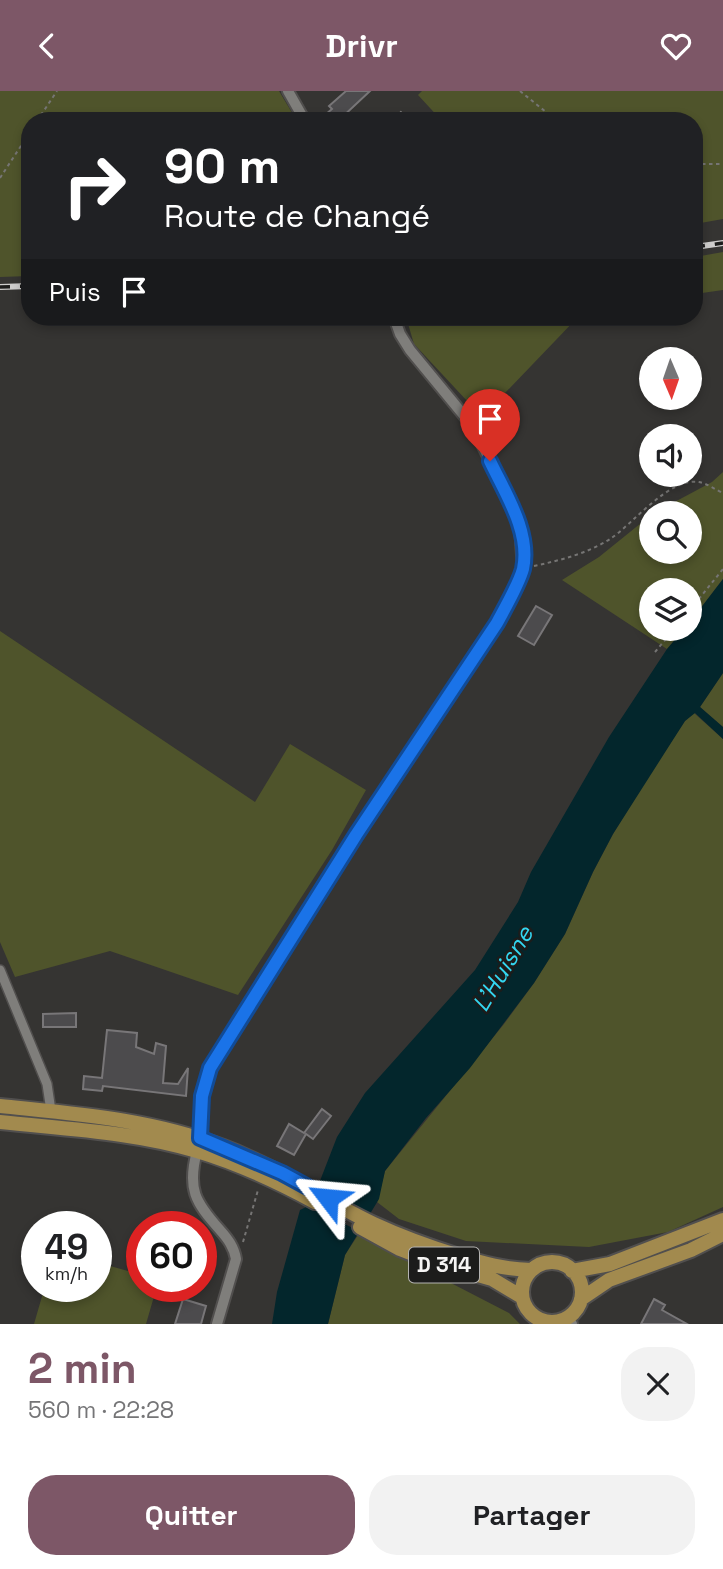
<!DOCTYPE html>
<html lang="fr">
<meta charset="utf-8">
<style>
body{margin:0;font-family:"Space Grotesk",sans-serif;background:#f2f2f2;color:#202124;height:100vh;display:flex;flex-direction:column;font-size:26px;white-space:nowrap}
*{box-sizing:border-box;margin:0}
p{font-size:23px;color:#757577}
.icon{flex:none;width:38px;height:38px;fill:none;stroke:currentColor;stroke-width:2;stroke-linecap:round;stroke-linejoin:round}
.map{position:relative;height:1233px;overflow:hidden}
.sheet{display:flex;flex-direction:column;background:#fff;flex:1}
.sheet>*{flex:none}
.top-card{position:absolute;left:21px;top:21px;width:682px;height:214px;border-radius:28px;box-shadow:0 4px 10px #0003;background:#202124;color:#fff;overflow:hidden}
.needle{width:46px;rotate:178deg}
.tools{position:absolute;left:639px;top:256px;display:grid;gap:14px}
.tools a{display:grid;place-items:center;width:63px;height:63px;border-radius:50%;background:#fff;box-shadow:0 4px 10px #0003;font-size:35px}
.speed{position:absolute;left:21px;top:1120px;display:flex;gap:14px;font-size:35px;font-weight:700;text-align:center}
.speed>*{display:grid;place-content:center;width:91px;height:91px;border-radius:50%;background:#fff;box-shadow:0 4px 10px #0003;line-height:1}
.speed small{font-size:18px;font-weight:400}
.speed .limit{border:10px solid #d22;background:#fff;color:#111}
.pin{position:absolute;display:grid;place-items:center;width:60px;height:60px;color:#fff;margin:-72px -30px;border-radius:50% 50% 50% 0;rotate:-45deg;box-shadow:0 0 7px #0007}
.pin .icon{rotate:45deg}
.me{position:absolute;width:77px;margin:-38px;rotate:299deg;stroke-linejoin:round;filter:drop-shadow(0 0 5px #0008)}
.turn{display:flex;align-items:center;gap:24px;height:147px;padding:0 28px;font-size:32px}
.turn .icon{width:91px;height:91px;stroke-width:2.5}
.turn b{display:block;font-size:49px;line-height:60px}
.then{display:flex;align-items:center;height:66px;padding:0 28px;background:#0003;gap:14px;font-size:26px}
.round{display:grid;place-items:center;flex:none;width:74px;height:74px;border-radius:28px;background:#f2f2f2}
.headline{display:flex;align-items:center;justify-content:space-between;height:119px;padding:0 28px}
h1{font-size:42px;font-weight:600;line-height:52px;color:#7d5767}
.cta{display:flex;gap:14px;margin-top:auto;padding:14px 28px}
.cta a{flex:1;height:80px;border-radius:28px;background:#7d5767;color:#fff;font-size:28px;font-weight:600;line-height:80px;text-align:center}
.cta a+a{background:#f2f2f2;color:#202124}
header{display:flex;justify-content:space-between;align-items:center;height:91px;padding:0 28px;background:#7d5767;color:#fff;font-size:32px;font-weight:600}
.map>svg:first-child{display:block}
</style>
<header><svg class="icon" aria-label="back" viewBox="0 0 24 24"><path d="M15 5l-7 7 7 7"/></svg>Drivr<svg class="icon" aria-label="heart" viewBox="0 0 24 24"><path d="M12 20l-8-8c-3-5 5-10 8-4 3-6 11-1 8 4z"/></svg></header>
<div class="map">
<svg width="723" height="1233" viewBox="0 0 723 1233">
<rect width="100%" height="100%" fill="#353432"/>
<path fill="#4f542b" d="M0,0H279L297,30H30V185L0,186Z
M422,0H723V128L695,133V30H442L418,4Z
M723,161V199L695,203V166Z
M406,226H578L482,326L414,253Z
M723,381V488L690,531V499H651V537H685L667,558L562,489L599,466L651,424V460H690V422H654L712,391Z
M0,540L255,711L290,653L366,699L332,759L238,904L110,860L15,886L0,851Z
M723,582V636L700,616Z
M694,622L723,648V1116L668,1141L589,1156L466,1150L399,1128L377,1111L385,1080L504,933L534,892L565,843L593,781L613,743L651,681L685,630Z
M358,1144L509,1222L520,1233H328L345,1164Z
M96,1171L142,1184V1195H157L146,1233H34L45,1195H96Z"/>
<path fill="#03262c" d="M723,488V582L700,616L723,636V648L695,622L685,630L613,743L593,781L565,843L534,892L470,977L426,1027L385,1080L379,1108L345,1164L328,1233H272L277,1201L300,1119L306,1116L318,1095L337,1046L365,1002L475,879L518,811L531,781L609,646L667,558L685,537H690V531Z"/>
<path fill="#353432" d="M317,1094L370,1122L360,1141L307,1113Z"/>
<path fill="#4c4b4d" stroke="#787678" stroke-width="2" d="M346,0H370L338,30H318L332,18L329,15Z
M536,515L552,524L534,554L518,545Z
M76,922V936H43V923Z
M107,939L137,942L136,956L154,963L156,952L166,955L163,992L178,993L188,977L186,1005L103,995L102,1000L83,998L84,985L102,987Z
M322,1018L331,1025L313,1048L306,1043L294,1064L277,1055L289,1033L304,1042Z
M183,1208L206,1215L201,1233H175Z
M654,1208L665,1214L662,1219L687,1233H641Z"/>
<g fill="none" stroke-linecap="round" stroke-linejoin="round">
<defs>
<path id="minor" d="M0,879L47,993L51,1020"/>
<path id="tertiary" d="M288,0L305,30
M200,1047L202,1005L210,977L356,744L497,532L523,478L520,436L513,417L479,347L466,327L410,259L400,243L394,226
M197,1060C187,1098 195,1111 220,1139C228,1148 234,1156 236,1168L217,1233
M566,1227L572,1233"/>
<path id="primary" d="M0,1015C76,1023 151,1028 223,1056C277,1076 323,1109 374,1133C402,1146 430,1156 459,1165C485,1173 503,1178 531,1179
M0,1031C65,1038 134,1041 197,1060C234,1071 280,1092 315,1111
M360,1136L400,1158L436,1172L492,1188L522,1206
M522 1201a30 30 0 1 1 60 0a30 30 0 1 1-60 0Z
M572,1180L610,1173L723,1129
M581,1208L609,1189L691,1159L723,1143"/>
</defs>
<use href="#minor" stroke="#514f4e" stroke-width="12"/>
<use href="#tertiary" stroke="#514f4e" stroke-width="14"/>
<use href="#primary" stroke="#514f4e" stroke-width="18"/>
<path stroke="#767574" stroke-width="2" stroke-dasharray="3.5 3.5" stroke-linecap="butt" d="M520,0L557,30
M37,30L57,0
M399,30L401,20
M695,73H723
M0,87L30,41
M534,475C561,469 586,463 610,448C632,434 669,386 699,391C706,392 716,399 723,402
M690,519L723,478
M655,561L675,537
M243,1151L258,1099"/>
<use href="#minor" stroke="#7f7e7b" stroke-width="9"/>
<use href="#tertiary" stroke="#7f7e7b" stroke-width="10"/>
<use href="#primary" stroke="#a28a4e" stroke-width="14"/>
<defs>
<path id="rail" d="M695,156L723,152
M0,196L30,195"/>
</defs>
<use href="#rail" stroke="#cecdcc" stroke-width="6"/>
<use href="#rail" stroke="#1c1c1b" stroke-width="3.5" stroke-dasharray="10" stroke-linecap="butt"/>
</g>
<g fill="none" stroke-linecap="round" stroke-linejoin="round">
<defs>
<path id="route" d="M328,1107L282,1082L200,1047L202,1005L210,977L356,744L497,532C505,517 519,493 523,478C531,441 505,402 490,370"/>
</defs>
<use href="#route" stroke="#114b97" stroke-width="18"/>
<use href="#route" stroke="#1a73e8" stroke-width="12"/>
</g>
<g text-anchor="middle" stroke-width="5" stroke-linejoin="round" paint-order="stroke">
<rect fill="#1c1c1b" stroke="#b4b3b2" stroke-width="2" x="409" y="1156.5" width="70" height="35" rx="5"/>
<g font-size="21" font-weight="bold" fill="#f5f4f3">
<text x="444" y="1181">D 314</text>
</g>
<g font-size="24" font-style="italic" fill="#33d6f0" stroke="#1c1c1b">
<text transform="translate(503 878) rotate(-59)" y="8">L'Huisne</text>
</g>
</g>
</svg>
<div class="tools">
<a><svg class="needle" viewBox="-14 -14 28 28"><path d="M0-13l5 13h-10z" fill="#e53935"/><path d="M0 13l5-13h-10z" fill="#757577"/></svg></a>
<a><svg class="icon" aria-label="sound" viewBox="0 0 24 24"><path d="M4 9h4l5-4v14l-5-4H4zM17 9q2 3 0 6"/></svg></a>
<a><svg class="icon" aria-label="search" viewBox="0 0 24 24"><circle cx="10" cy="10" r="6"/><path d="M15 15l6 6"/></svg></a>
<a><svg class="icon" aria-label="layers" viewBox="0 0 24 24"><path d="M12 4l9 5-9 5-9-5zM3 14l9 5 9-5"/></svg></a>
</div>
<div class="speed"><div>49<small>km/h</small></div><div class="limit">60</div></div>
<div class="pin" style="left:490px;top:370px;background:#d93025"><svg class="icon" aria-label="arrive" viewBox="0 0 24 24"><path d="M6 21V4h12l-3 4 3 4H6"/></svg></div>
<svg class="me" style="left:328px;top:1107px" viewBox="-20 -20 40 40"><path d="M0-17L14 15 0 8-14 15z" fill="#1a73e8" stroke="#fff" stroke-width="4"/></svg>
<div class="top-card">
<div class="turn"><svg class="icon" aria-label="right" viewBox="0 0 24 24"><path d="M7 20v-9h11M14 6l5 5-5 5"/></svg><div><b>90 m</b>Route de Changé</div></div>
<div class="then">Puis<svg class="icon" aria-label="arrive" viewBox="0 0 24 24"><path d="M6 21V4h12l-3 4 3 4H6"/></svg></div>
</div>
</div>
<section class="sheet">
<div class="headline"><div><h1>2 min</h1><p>560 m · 22:28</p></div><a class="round"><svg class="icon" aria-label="close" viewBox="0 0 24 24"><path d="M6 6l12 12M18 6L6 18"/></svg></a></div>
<div class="cta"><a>Quitter</a><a>Partager</a></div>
</section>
